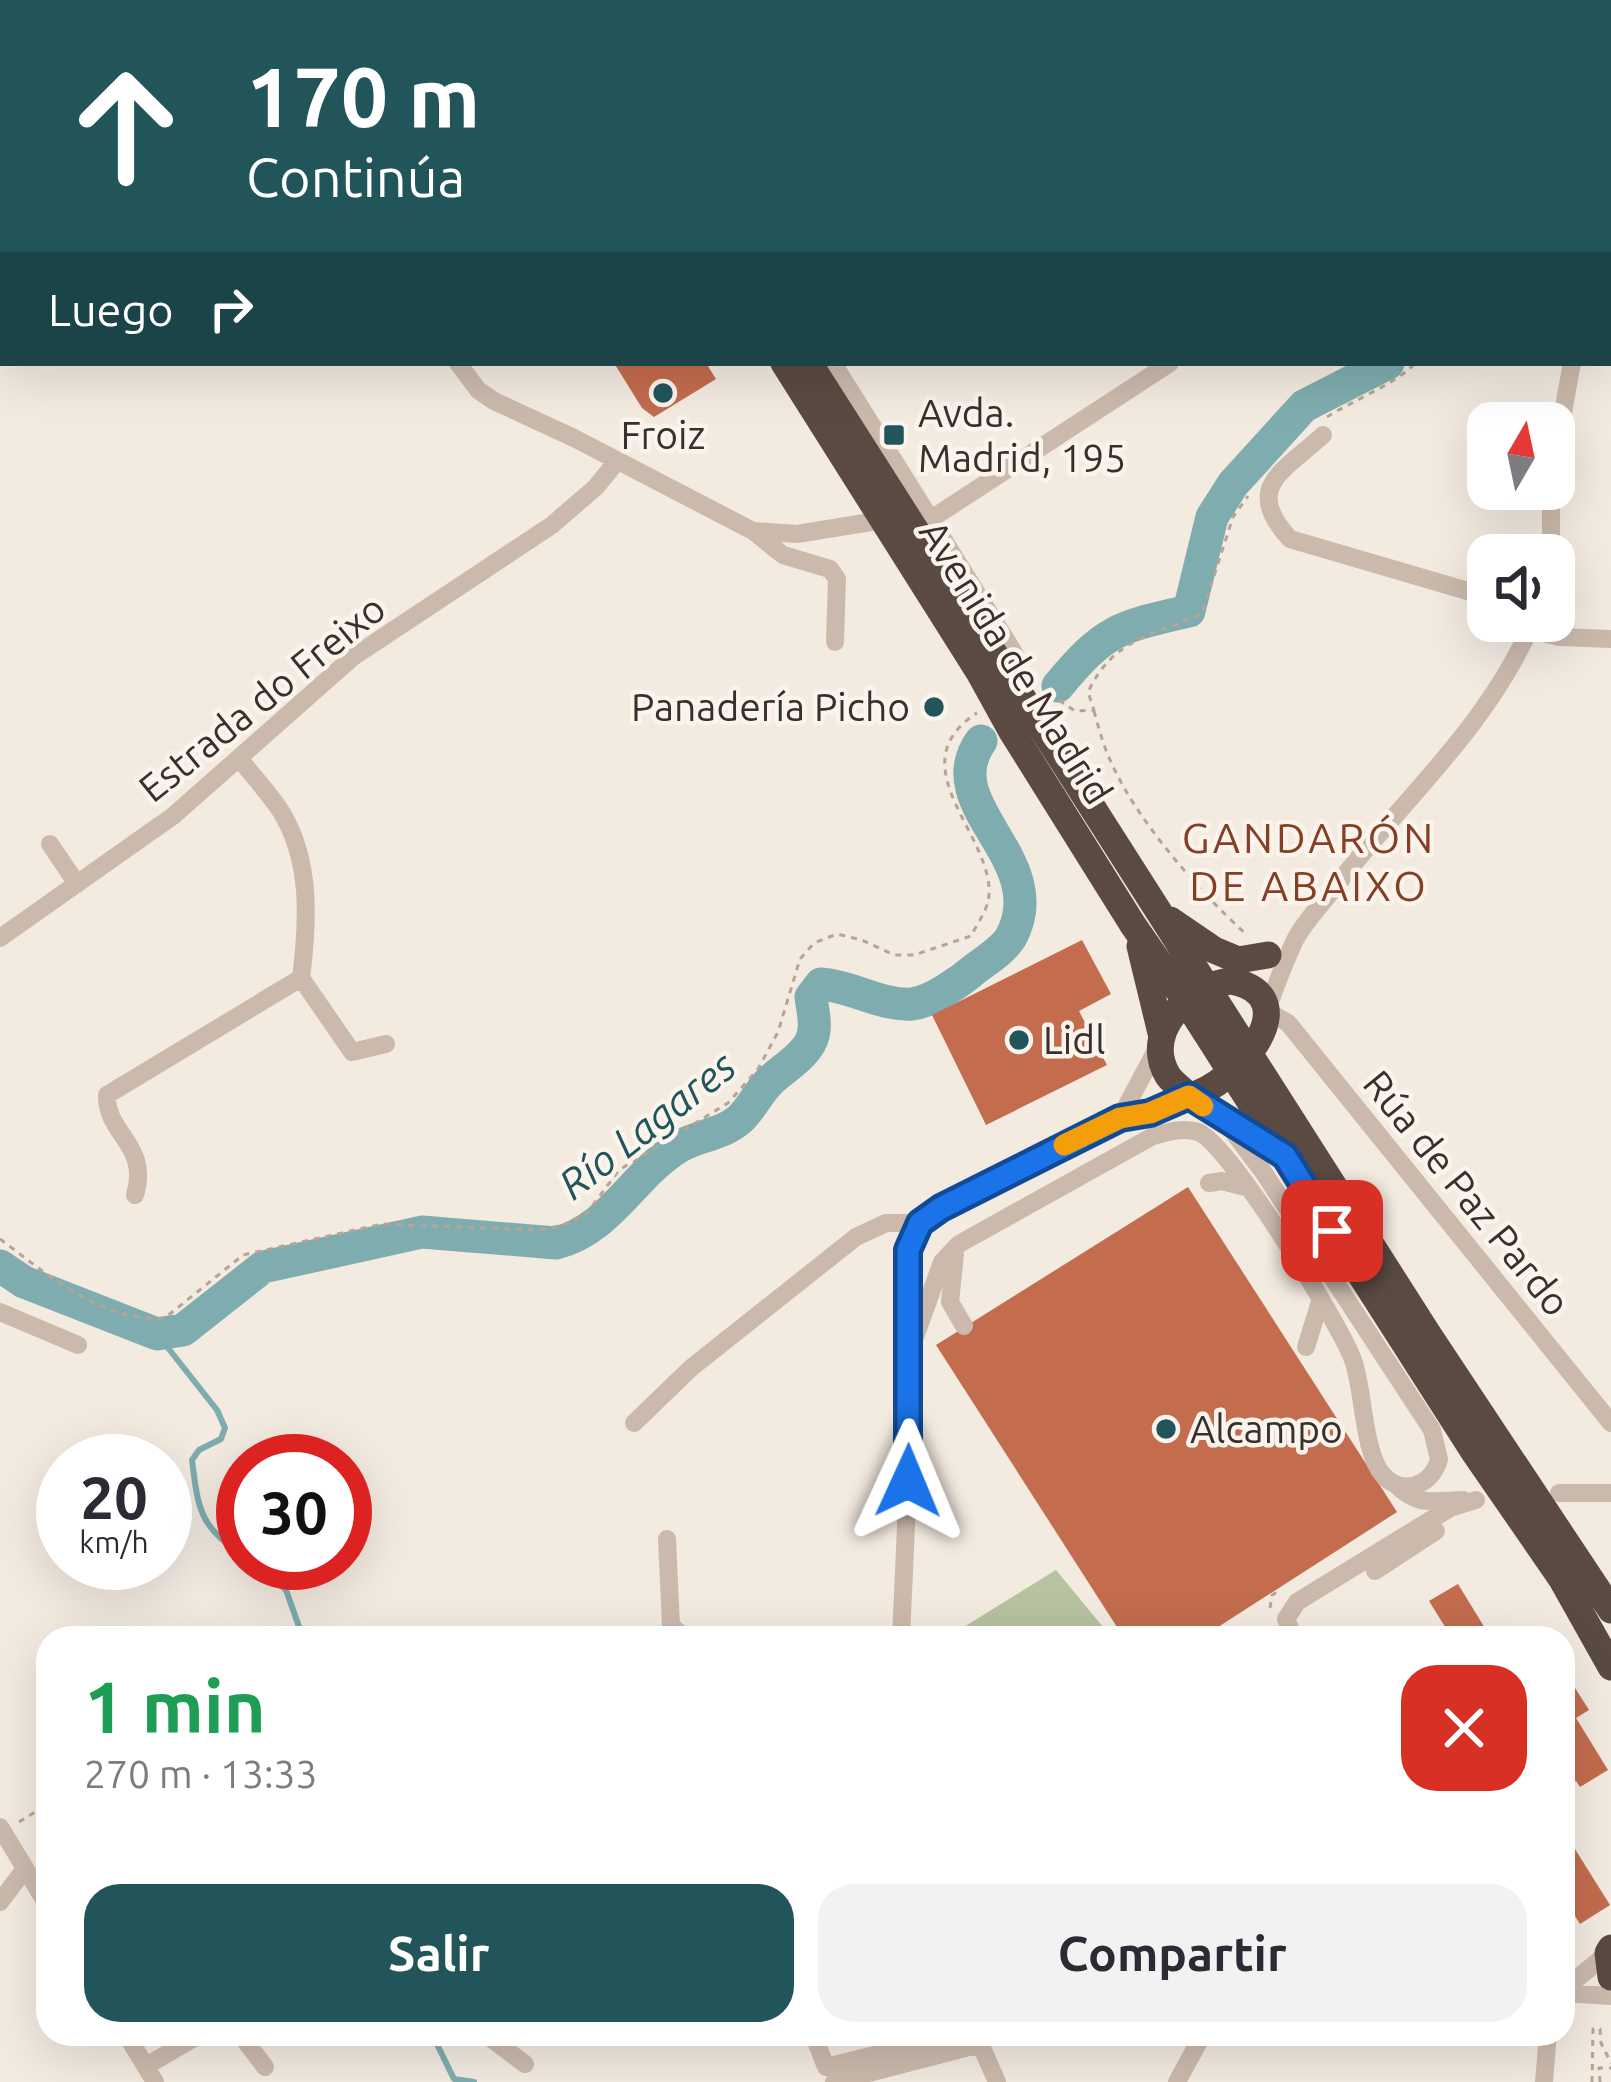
<!DOCTYPE html>
<html lang="es">
<meta charset="utf-8">
<style>
body{margin:0;font-family:Ubuntu,sans-serif;background:#f2f2f3;color:#2b2b33;height:100vh;display:flex;flex-direction:column;font-size:45px;white-space:nowrap}
*{box-sizing:border-box;margin:0}
p{font-size:39px;color:#7c7c81}
.icon{flex:none;width:66px;height:66px;fill:none;stroke:currentColor;stroke-width:2;stroke-linecap:round;stroke-linejoin:round}
.map{position:relative;flex:1;overflow:hidden}
.sheet{position:absolute;left:36px;top:1626px;width:1539px;height:420px;display:flex;flex-direction:column;background:#fff;border-radius:36px;box-shadow:0 12px 48px #0002}
.sheet>*{flex:none}
.guide{position:absolute;left:0px;top:0px;width:1611px;height:366px;box-shadow:0 12px 48px #0002;background:#21555a;color:#fff;overflow:hidden}
.needle{width:78px;rotate:9deg}
.controls{position:absolute;left:1467px;top:402px;display:grid;gap:24px}
.controls a{display:grid;place-items:center;width:108px;height:108px;border-radius:24px;background:#fff;box-shadow:0 12px 48px #0002;font-size:60px}
.speed{position:absolute;left:36px;top:1434px;display:flex;gap:24px;font-size:60px;font-weight:700;text-align:center}
.speed>*{display:grid;place-content:center;width:156px;height:156px;border-radius:50%;background:#fff;box-shadow:0 12px 48px #0002;line-height:1}
.speed small{font-size:30px;font-weight:400}
.speed .limit{border:18px solid #d22;background:#fff;color:#111}
.pin{position:absolute;display:grid;place-items:center;width:102px;height:102px;color:#fff;margin:-51px;border-radius:24px;box-shadow:0 6px 18px #0006}
.me{position:absolute;width:132px;margin:-66px;rotate:1deg;stroke-linejoin:round;filter:drop-shadow(0 0 9px #0008)}
.turn{display:flex;align-items:center;gap:42px;height:252px;padding:0 48px;font-size:54px}
.turn .icon{width:156px;height:156px;stroke-width:2.5}
.turn b{display:block;font-size:84px;line-height:102px}
.then{display:flex;align-items:center;height:114px;padding:0 48px;background:#0003;gap:24px;font-size:45px}
.round{display:grid;place-items:center;flex:none;width:126px;height:126px;border-radius:36px;background:#f2f2f3}
.overview{display:flex;align-items:center;justify-content:space-between;height:204px;padding:0 48px}
h1{font-size:72px;font-weight:700;line-height:90px;color:#1e9e55}
.button{display:flex;gap:24px;margin-top:auto;padding:24px 48px}
.button a{flex:1;height:138px;border-radius:36px;background:#21555a;color:#fff;font-size:48px;font-weight:700;line-height:138px;text-align:center}
.button a+a{background:#f2f2f3;color:#2b2b33}
.map>svg:first-child{display:block}
</style>
<div class="map">
<svg width="1611" height="2082" viewBox="0 0 1611 2082">
<rect width="100%" height="100%" fill="#f3eae0"/>
<path fill="#b6c2a0" d="M1056,1570L1112,1638H946Z"/>
<g fill="none" stroke-linecap="round" stroke-linejoin="round">
<path stroke="#7fadaf" stroke-width="6" d="M157,1334L217,1410L225,1428L221,1439L199,1450L192,1460C198,1509 200,1528 243,1555
M255,1563L286,1590L303,1638
M432,2034L454,2079L474,2082"/>
<path stroke="#7fadaf" stroke-width="33" d="M1608,312L1611,311
M1058,686C1105,629 1119,627 1189,611L1212,517L1233,484L1304,406L1388,363
M0,1266L24,1282L157,1334L183,1330L263,1267L422,1232L556,1243C611,1229 633,1174 680,1146C699,1135 722,1135 740,1119C751,1109 758,1093 769,1082C781,1070 801,1059 810,1043C818,1029 813,1013 811,997L821,984C852,986 881,1006 912,1004C931,1002 961,981 976,968C987,960 1004,949 1011,937C1053,859 934,806 981,741"/>
</g>
<path fill="#c36c4e" d="M614,363H706L716,379L654,417L642,408Z
M1082,940L1111,994L1079,1011L1107,1065L986,1125L932,1015Z
M1188,1187L1397,1512L1201,1638H1124L936,1345Z
M1458,1584L1491,1638H1452L1429,1601Z
M1563,1669L1589,1710L1576,1718L1608,1770L1580,1787L1576,1781L1563,1789Z
M1563,1830L1610,1905L1580,1924L1563,1897Z"/>
<g fill="none" stroke-linecap="round" stroke-linejoin="round">
<path stroke="#b7a496" stroke-width="3" stroke-dasharray="6 6" stroke-linecap="butt" d="M1608,338L1611,336
M1327,417C1350,402 1401,381 1415,363
M1059,700L1075,711L1094,710L1088,692C1114,637 1154,636 1202,613L1233,517L1248,496
M1094,711C1099,729 1104,748 1112,764C1136,819 1200,893 1245,933
M0,1239C47,1274 102,1323 165,1318L243,1255L382,1224L539,1230L564,1225L587,1213L619,1170L728,1103L758,1069L778,1032L800,959L814,943L837,934L862,940L894,955H914L971,936C976,926 985,913 988,902C1001,840 893,767 977,713
M1270,1608L1272,1595L1279,1591
M19,1822L48,1804
M1592,2082L1593,2029H1600L1601,2043L1611,2063
M1600,2082L1599,2068H1611"/>
<path stroke="#cbbaac" stroke-width="18" d="M332,0L333,3
M428,0L429,3
M603,0L605,3
M1094,0V3
M1309,0L1310,3
M1561,0L1565,3
M152,3L153,0
M385,3L388,0
M1207,3L1208,0
M1608,33L1611,35
M1608,172L1611,156
M0,201L3,198
M458,363L478,390L494,401L574,438L753,531L797,534L883,520
M833,363L1013,651L1017,659L1013,683
M1323,435C1284,471 1242,487 1290,539L1488,597
M1554,461L1572,363
M931,519L1170,363
M753,531L783,555L830,569L837,579L835,642
M1551,555V489
M1533,621C1491,722 1405,798 1339,882C1325,901 1304,921 1294,942C1284,964 1275,987 1267,1011L1288,1023L1611,1423
M1530,630L1559,637L1611,639
M239,758C252,775 268,792 280,810C312,860 308,923 301,978L352,1052L386,1044
M50,844L77,884
M0,938L173,816L353,657L552,525L596,487L617,461
M1120,1118L1160,1043
M1209,1183L1222,1181L1249,1188
M135,1195C150,1144 106,1135 107,1095L301,978
M955,1254L950,1302L964,1326
M0,1312L78,1345
M1306,1347L1320,1302
M909,1354L942,1262L959,1244L1153,1136C1167,1132 1184,1127 1198,1132C1228,1142 1340,1324 1353,1360C1364,1390 1363,1453 1383,1475C1402,1497 1433,1485 1439,1459L1432,1430L1264,1173L1228,1125
M634,1423L691,1368L856,1237L886,1223H920
M1395,1484C1418,1507 1432,1501 1463,1500
M1559,1493H1611
M667,1539L671,1626L686,1638
M1375,1571L1436,1531
M1234,1635L1236,1638
M901,1638L908,1481V1250L920,1223L941,1207L1120,1118L1150,1113L1189,1096
M1294,1638L1286,1619L1297,1602L1450,1508L1476,1500
M0,1827L48,1906
M0,1902L25,1869
M1563,1990L1608,1953
M1563,1993L1611,1996
M126,2034L155,2082
M240,2034L265,2067
M485,2034L525,2064
M813,2034L826,2067L959,2034
M146,2066L201,2034
M834,2082L973,2046L982,2048L997,2082
M1177,2082L1203,2034
M1544,2082L1548,2034"/>
<path stroke="#5a4a42" stroke-width="27" d="M554,0L556,3
M579,0L581,3
M784,363L979,672L1011,730L1133,925L1185,1000L1474,1452L1561,1578L1611,1667
M809,363L1428,1334L1611,1610
M1170,920L1214,950L1238,960L1268,955
M1140,946L1162,1037
M1232,981C1311,998 1235,1086 1189,1096C1183,1090 1173,1083 1168,1076C1141,1031 1191,984 1232,981Z
M1189,1096L1272,1148
M1611,1948L1608,1953L1611,1977"/>
</g>
<g fill="none" stroke-linecap="round" stroke-linejoin="round">
<defs>
<path id="route" d="M908,1481V1250L920,1223L941,1208L1120,1118L1150,1113L1189,1096L1285,1156L1332,1231"/>
</defs>
<use href="#route" stroke="#114b97" stroke-width="30"/>
<use href="#route" stroke="#1a73e8" stroke-width="21"/>
<path stroke="#f59e0b" stroke-width="21" d="M1064,1145L1120,1118L1150,1113L1189,1096L1203,1106"/>
</g>
<g fill="#21555a" stroke="#faf4ed" stroke-width="4.5">
<circle cx="663" cy="393" r="12"/>
<rect x="882" y="423" width="24" height="24" rx="6"/>
<circle cx="934" cy="707" r="12"/>
<circle cx="1019" cy="1040" r="12"/>
<circle cx="1166" cy="1429" r="12"/>
</g>
<g text-anchor="middle" stroke-width="9" stroke-linejoin="round" paint-order="stroke">
<g font-size="39" fill="#392f2b" stroke="#faf4ed" text-anchor="start">
<text x="918" y="427">Avda.<tspan x="918" dy="45">Madrid, 195</tspan></text>
<text x="663" y="449" text-anchor="middle">Froiz</text>
<text x="910" y="721" text-anchor="end">Panadería Picho</text>
<text x="1043" y="1054">Lidl</text>
<text x="1190" y="1443">Alcampo</text>
</g>
<g font-size="39" fill="#392f2b" stroke="#faf4ed">
<text transform="translate(1016 662) rotate(58)" y="14">Avenida de Madrid</text>
<text transform="translate(262 698) rotate(-39)" y="14">Estrada do Freixo</text>
<text transform="translate(1467 1193) rotate(51)" y="14">Rúa de Paz Pardo</text>
</g>
<g font-size="42" letter-spacing="3" fill="#863e25" stroke="#faf4ed">
<text x="1309" y="853">GANDARÓN<tspan x="1309" dy="48">DE ABAIXO</tspan></text>
</g>
<g font-size="42" font-style="italic" fill="#21555a" stroke="#faf4ed">
<text transform="translate(647 1125) rotate(-38)" y="15">Río Lagares</text>
</g>
</g>
</svg>
<div class="controls">
<a><svg class="needle" viewBox="-14 -14 28 28"><path d="M0-13l5 13h-10z" fill="#e53935"/><path d="M0 13l5-13h-10z" fill="#7c7c81"/></svg></a>
<a><svg class="icon" aria-label="sound" viewBox="0 0 24 24"><path d="M4 9h4l5-4v14l-5-4H4zM17 9q2 3 0 6"/></svg></a>
</div>
<div class="speed"><div>20<small>km/h</small></div><div class="limit">30</div></div>
<div class="pin" style="left:1332px;top:1231px;background:#d93025"><svg class="icon" aria-label="arrive" viewBox="0 0 24 24"><path d="M6 21V4h12l-3 4 3 4H6"/></svg></div>
<svg class="me" style="left:908px;top:1481px" viewBox="-20 -20 40 40"><path d="M0-17L14 15 0 8-14 15z" fill="#1a73e8" stroke="#fff" stroke-width="4"/></svg>
<div class="guide">
<div class="turn"><svg class="icon" aria-label="ahead" viewBox="0 0 24 24"><path d="M12 20V5M6 11l6-6 6 6"/></svg><div><b>170 m</b>Continúa</div></div>
<div class="then">Luego<svg class="icon" aria-label="right" viewBox="0 0 24 24"><path d="M7 20v-9h11M14 6l5 5-5 5"/></svg></div>
</div>
<section class="sheet">
<div class="overview"><div><h1>1 min</h1><p>270 m · 13:33</p></div><a class="round" style="background:#d93025;color:#fff"><svg class="icon" aria-label="close" viewBox="0 0 24 24"><path d="M6 6l12 12M18 6L6 18"/></svg></a></div>
<div class="button"><a>Salir</a><a>Compartir</a></div>
</section>
</div>
